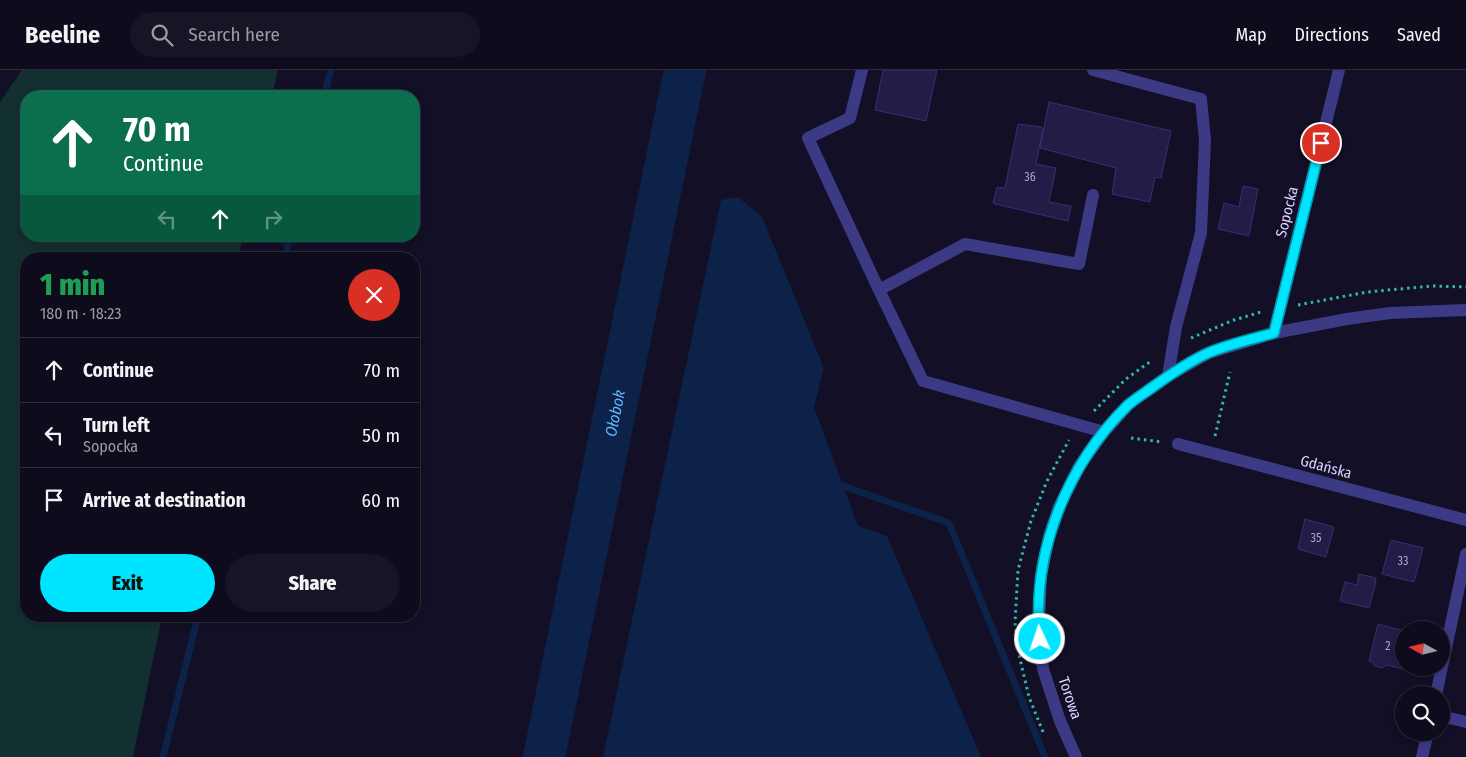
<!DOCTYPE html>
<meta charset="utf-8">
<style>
body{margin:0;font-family:"Fira Sans Condensed",sans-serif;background:#171425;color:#f1f3f6;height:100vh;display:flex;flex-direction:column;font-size:19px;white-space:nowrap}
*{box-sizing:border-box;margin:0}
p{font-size:16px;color:#9b9ba3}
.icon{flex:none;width:28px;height:28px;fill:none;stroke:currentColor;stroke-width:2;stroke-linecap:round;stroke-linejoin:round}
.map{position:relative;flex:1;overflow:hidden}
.sheet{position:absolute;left:20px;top:182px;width:400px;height:370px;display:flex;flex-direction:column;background:#0e0b1c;border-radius:20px;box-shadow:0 2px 8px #0003,0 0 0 1px #2e2b3b}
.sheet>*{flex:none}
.top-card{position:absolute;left:20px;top:20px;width:400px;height:152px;border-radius:20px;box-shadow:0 2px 8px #0003,0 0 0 1px #2e2b3b;background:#0b6e4f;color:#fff;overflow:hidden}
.needle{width:32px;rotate:278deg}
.tools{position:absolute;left:1395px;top:551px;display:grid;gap:10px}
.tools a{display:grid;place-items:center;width:55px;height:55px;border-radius:50%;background:#0e0b1c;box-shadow:0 2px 8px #0003,0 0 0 1px #2e2b3b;font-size:25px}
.pin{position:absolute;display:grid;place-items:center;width:42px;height:42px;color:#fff;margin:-21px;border:2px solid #fff;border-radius:50%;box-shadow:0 1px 5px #0007}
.me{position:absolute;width:55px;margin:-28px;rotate:357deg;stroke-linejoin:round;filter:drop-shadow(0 0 4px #0008)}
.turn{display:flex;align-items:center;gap:18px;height:105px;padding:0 20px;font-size:22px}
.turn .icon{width:65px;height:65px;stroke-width:2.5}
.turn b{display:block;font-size:35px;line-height:42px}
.lanes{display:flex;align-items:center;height:48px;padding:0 20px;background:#0003;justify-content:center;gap:25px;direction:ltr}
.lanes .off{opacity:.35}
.round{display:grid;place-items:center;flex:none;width:52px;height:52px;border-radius:26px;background:#171425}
.head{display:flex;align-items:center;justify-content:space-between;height:85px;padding:0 20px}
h1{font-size:30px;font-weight:800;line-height:38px;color:#1e9e55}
.button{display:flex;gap:10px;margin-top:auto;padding:10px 20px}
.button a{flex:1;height:58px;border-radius:30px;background:#00e5ff;color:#111;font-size:20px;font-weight:800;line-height:58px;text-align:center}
.button a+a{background:#171425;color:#f1f3f6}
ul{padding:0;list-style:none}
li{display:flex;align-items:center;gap:15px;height:65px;padding:0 20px;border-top:1px solid #2e2b3b}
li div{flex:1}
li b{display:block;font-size:19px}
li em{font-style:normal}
header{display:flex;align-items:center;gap:30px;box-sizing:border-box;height:70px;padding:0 25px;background:#0e0b1c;border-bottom:1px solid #2e2b3b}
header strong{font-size:24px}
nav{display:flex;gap:28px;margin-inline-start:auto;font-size:18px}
.search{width:350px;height:45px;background:#171425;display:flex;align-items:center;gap:12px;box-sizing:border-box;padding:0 18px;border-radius:28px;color:#9b9ba3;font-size:19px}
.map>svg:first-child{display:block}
</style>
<header>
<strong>Beeline</strong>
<div class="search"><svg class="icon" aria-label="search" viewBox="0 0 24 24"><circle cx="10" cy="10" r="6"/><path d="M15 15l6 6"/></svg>Search here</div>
<nav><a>Map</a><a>Directions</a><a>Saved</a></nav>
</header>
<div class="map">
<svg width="1466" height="687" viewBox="0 0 1466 687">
<rect width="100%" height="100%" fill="#130f26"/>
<path fill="#12302f" d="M22,0H278L272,26H26V166H243L238,189H26V546H162L133,687H0V32Z"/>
<path fill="#0c2248" d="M738,127L762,147L824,298L814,337L858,456L887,466L981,687H603L721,130Z"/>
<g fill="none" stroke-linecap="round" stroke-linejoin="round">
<path stroke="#0c2248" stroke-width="7" d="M324,26L331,0
M285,189L290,166
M843,416L949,453L1045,687
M163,687L198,546"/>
<path stroke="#0c2248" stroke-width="42" id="s1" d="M544,687L685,0"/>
</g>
<path fill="#241b47" stroke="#3b2d73" d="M883,0H937L926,51L875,40Z
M1049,32L1171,61L1161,108L1155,107L1150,132L1112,124L1116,98L1040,78Z
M1018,54L1042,57L1043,59L1036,94L1056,98L1049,132L1071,136L1068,151L995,134V133H993L997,117L1005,118Z
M1243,116L1258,119L1249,166L1218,159L1224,133L1239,137Z
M1305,449L1334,457L1326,487L1298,479Z
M1391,470L1423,478L1414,512L1382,504Z
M1359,504L1376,508L1375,512H1376L1369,538L1340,531L1345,512L1357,515Z
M1378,554L1404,561L1403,599L1386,595L1382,598L1375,596L1372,592L1369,591Z"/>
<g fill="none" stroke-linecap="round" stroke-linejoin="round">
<path stroke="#2fb8b0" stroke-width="3" stroke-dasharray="2.5 4" stroke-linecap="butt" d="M1298,235L1367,222L1432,216L1466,217
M1191,268L1234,250L1261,242
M1094,341L1126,309L1151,291
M1215,366L1230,302
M1131,368L1162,372
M1043,662L1029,627L1020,589L1015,553L1018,500L1031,451L1047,411L1069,370"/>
<path stroke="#3d3a85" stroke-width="12" d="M862,0L850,48L808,68L879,220L923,311L1104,362
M1093,0L1201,29L1205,70L1201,163L1176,257L1168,306
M879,220L965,174L1079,194L1093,125
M1274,263L1339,0
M1178,374L1466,450
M1436,625L1466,484
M1441,646L1466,652
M1076,687L1060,651L1043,599L1039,554L1041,505L1049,467L1059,437L1080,395L1104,362L1129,334L1168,306L1208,283L1274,263L1347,249L1390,243L1466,240
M1422,687L1428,662"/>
</g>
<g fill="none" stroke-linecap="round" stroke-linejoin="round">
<defs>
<path id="route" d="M1040,569C1031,483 1067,395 1128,335C1135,329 1143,324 1150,319C1168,306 1188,292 1208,283C1229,274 1252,269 1274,263L1321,73"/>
</defs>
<use href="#route" stroke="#0095a6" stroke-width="12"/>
<use href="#route" stroke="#00e5ff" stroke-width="9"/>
</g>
<g text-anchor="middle" stroke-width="4" stroke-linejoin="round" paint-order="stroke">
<g font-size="12" fill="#aca6d1">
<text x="1030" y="111">36</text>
<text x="1316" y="472">35</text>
<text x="1403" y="495">33</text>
<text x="1388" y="580">2</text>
</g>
<g font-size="15" fill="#d9d4ff" stroke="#130f26">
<text transform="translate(1287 142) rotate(-76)" y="5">Sopocka</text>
<text transform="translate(1326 397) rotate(15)" y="5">Gdańska</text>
<text transform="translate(1070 628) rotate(71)" y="5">Torowa</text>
</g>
<g font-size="16" font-style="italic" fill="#62b6ff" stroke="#130f26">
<text dy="6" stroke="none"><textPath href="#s1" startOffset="351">Ołobok</textPath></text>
</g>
</g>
</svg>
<div class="tools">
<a><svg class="needle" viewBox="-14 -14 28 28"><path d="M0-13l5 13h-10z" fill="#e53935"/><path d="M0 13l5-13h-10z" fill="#9b9ba3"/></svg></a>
<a><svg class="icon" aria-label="search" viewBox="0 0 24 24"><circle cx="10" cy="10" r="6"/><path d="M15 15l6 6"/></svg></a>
</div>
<div class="pin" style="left:1321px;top:73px;background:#d93025"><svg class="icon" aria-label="arrive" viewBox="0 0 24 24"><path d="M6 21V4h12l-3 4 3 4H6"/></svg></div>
<svg class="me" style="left:1040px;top:569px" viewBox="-20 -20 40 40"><circle r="17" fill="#00e5ff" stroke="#fff" stroke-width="3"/><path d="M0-11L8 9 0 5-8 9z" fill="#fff"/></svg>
<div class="top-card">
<div class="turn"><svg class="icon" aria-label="ahead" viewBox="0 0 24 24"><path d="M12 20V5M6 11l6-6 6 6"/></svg><div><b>70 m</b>Continue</div></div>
<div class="lanes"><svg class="icon off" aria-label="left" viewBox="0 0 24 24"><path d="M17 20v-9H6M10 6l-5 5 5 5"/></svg><svg class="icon" aria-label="ahead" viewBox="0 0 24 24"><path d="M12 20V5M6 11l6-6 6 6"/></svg><svg class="icon off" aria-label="right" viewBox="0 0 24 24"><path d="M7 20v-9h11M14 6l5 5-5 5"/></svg></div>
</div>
<section class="sheet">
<div class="head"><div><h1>1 min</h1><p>180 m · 18:23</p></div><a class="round" style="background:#d93025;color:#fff"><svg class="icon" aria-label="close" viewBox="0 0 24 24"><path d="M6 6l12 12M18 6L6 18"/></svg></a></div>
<ul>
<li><svg class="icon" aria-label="ahead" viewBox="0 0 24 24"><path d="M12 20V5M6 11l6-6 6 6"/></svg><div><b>Continue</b></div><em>70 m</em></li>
<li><svg class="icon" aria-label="left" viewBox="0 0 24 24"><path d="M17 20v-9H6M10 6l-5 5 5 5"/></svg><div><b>Turn left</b><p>Sopocka</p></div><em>50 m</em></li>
<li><svg class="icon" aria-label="arrive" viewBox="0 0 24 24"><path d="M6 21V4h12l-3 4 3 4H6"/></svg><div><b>Arrive at destination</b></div><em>60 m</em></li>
</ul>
<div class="button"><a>Exit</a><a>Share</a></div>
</section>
</div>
